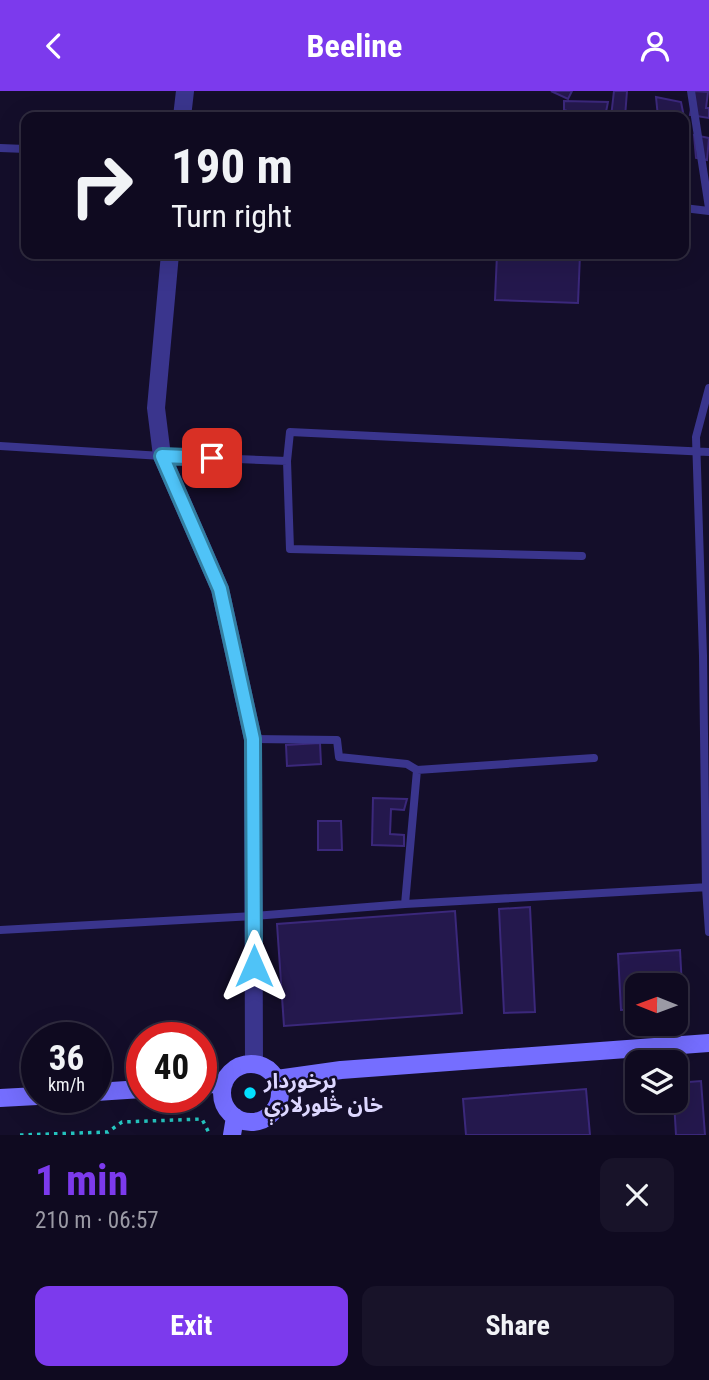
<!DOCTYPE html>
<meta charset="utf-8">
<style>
body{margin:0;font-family:"Roboto Condensed","Noto Sans Arabic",sans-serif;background:#181329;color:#f1f3f6;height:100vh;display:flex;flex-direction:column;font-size:26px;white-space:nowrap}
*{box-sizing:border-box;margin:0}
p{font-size:23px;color:#9b9aa5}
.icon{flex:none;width:38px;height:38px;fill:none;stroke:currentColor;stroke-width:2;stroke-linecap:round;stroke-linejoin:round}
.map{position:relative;height:1044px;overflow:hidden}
.details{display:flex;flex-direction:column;background:#0f0a20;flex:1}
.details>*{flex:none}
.top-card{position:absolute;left:21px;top:21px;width:668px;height:147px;border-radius:14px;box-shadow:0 7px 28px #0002,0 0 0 2px #2f2b3e;background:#0f0a20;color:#f1f3f6;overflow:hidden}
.needle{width:46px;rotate:271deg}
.tools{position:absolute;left:625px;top:882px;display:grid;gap:14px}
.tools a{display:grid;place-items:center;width:63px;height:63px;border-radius:14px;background:#0f0a20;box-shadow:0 7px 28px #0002,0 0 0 2px #2f2b3e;font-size:35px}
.speed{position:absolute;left:21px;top:931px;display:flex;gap:14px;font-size:35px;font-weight:700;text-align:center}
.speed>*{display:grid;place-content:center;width:91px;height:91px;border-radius:50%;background:#0f0a20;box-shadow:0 7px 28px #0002,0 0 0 2px #2f2b3e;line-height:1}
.speed small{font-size:18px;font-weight:400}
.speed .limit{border:10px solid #d22;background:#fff;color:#111}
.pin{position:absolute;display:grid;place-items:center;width:60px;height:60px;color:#fff;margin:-30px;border-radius:14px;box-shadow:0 4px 10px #0006}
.me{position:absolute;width:77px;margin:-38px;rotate:0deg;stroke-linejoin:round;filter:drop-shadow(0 0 5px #0008)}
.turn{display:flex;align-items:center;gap:24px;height:147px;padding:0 35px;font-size:32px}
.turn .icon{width:91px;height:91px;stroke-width:2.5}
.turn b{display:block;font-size:49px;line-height:60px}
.round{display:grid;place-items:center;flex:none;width:74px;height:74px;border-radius:14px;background:#181329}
.summary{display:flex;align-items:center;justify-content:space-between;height:119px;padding:0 35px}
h1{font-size:42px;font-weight:700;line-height:52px;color:#7c3aed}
.button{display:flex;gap:14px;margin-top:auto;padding:14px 35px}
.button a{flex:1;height:80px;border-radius:14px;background:#7c3aed;color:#fff;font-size:28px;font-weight:700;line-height:80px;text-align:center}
.button a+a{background:#181329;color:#f1f3f6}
header{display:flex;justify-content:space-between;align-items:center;height:91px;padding:0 35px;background:#7c3aed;color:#fff;font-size:32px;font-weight:700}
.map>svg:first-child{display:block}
</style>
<header><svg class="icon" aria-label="back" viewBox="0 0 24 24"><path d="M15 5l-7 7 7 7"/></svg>Beeline<svg class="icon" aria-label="person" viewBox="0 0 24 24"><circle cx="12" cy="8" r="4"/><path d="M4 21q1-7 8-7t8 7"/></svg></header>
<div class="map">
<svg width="709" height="1044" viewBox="0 0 709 1044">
<rect width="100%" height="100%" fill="#140e2a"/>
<path fill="#24184d" stroke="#3b287b" stroke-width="2" d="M551,0H572L568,8Z
M614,0H627L625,26H651H611Z
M694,0L708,1L706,17H709V27L690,24Z
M656,6L681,11L684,26H658Z
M564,10L608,11L605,26H587L564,19Z
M694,44L709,47L707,69L696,67Z
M497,163H580L578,212L495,209Z
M320,652L321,673L287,675L286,654Z
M373,707L407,708L404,719L391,718L390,743L404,744V755L372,754Z
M318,730H341L342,759H318Z
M530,816L535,921L504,922L499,818Z
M455,820L462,922L284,935L277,833Z
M680,859L683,915L676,916V894H637V918L621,919L618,863Z
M701,990L705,1044H676L674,1010L676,992Z
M586,998L590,1044H466L463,1008Z"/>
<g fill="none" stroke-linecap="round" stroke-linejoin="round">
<path stroke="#25c6c0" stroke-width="3.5" stroke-dasharray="3.5 5" stroke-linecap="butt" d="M20,1044L108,1041L122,1031L202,1028L210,1044"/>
<path stroke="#3a358d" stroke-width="8" d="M691,0L709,117
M0,57L26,58
M684,117L709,120
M709,297L696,346L703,565L706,797L709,841
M0,355L162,365L287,370L290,341L709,361
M287,370L290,458L582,465
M253,648L337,649L339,666L407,673L417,679L594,667
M405,813L417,679
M0,839L254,825L405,813L709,796"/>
<path stroke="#3a358d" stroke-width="18" d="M182,26L185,0
M170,163L156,317L162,365L220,498L253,648L254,973"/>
<path stroke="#756eff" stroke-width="18" d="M222 1002a29 29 0 1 1 58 0a29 29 0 1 1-58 0Z
M277,988L341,979L709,952
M201,994L224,992
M96,1001L142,998
M0,1007L37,1005
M232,1044L235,1026"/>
</g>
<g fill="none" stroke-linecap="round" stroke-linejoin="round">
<defs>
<path id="route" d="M212,367L162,365L220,498L253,648L254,875"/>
</defs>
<use href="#route" stroke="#337fa1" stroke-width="18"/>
<use href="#route" stroke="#4fc3f7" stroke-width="12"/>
</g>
<circle fill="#03e0ff" stroke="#140e2a" stroke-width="2.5" cx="250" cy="1002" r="7"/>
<g text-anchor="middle" stroke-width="5" stroke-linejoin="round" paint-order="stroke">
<g font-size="21" font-weight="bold" fill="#ddd7ff" stroke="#140e2a" text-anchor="start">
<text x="264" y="997">برخوردار<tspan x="264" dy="24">خان څلورلارې</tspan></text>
</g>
</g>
</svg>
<div class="tools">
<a><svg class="needle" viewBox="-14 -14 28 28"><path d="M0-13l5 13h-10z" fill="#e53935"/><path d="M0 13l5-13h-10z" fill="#9b9aa5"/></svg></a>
<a><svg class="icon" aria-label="layers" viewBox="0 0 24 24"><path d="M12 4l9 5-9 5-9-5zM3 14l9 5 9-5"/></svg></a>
</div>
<div class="speed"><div>36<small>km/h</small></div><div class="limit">40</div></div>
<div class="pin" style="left:212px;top:367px;background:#d93025"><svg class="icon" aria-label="arrive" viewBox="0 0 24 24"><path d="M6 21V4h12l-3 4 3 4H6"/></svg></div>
<svg class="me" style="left:254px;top:875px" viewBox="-20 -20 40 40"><path d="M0-17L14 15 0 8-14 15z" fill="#4fc3f7" stroke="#fff" stroke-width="4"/></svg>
<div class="top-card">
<div class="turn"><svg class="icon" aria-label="right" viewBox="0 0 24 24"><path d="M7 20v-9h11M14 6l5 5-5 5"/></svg><div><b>190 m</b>Turn right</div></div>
</div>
</div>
<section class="details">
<div class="summary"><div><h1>1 min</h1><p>210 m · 06:57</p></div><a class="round"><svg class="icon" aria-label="close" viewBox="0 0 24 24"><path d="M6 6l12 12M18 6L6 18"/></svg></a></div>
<div class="button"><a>Exit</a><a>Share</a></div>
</section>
